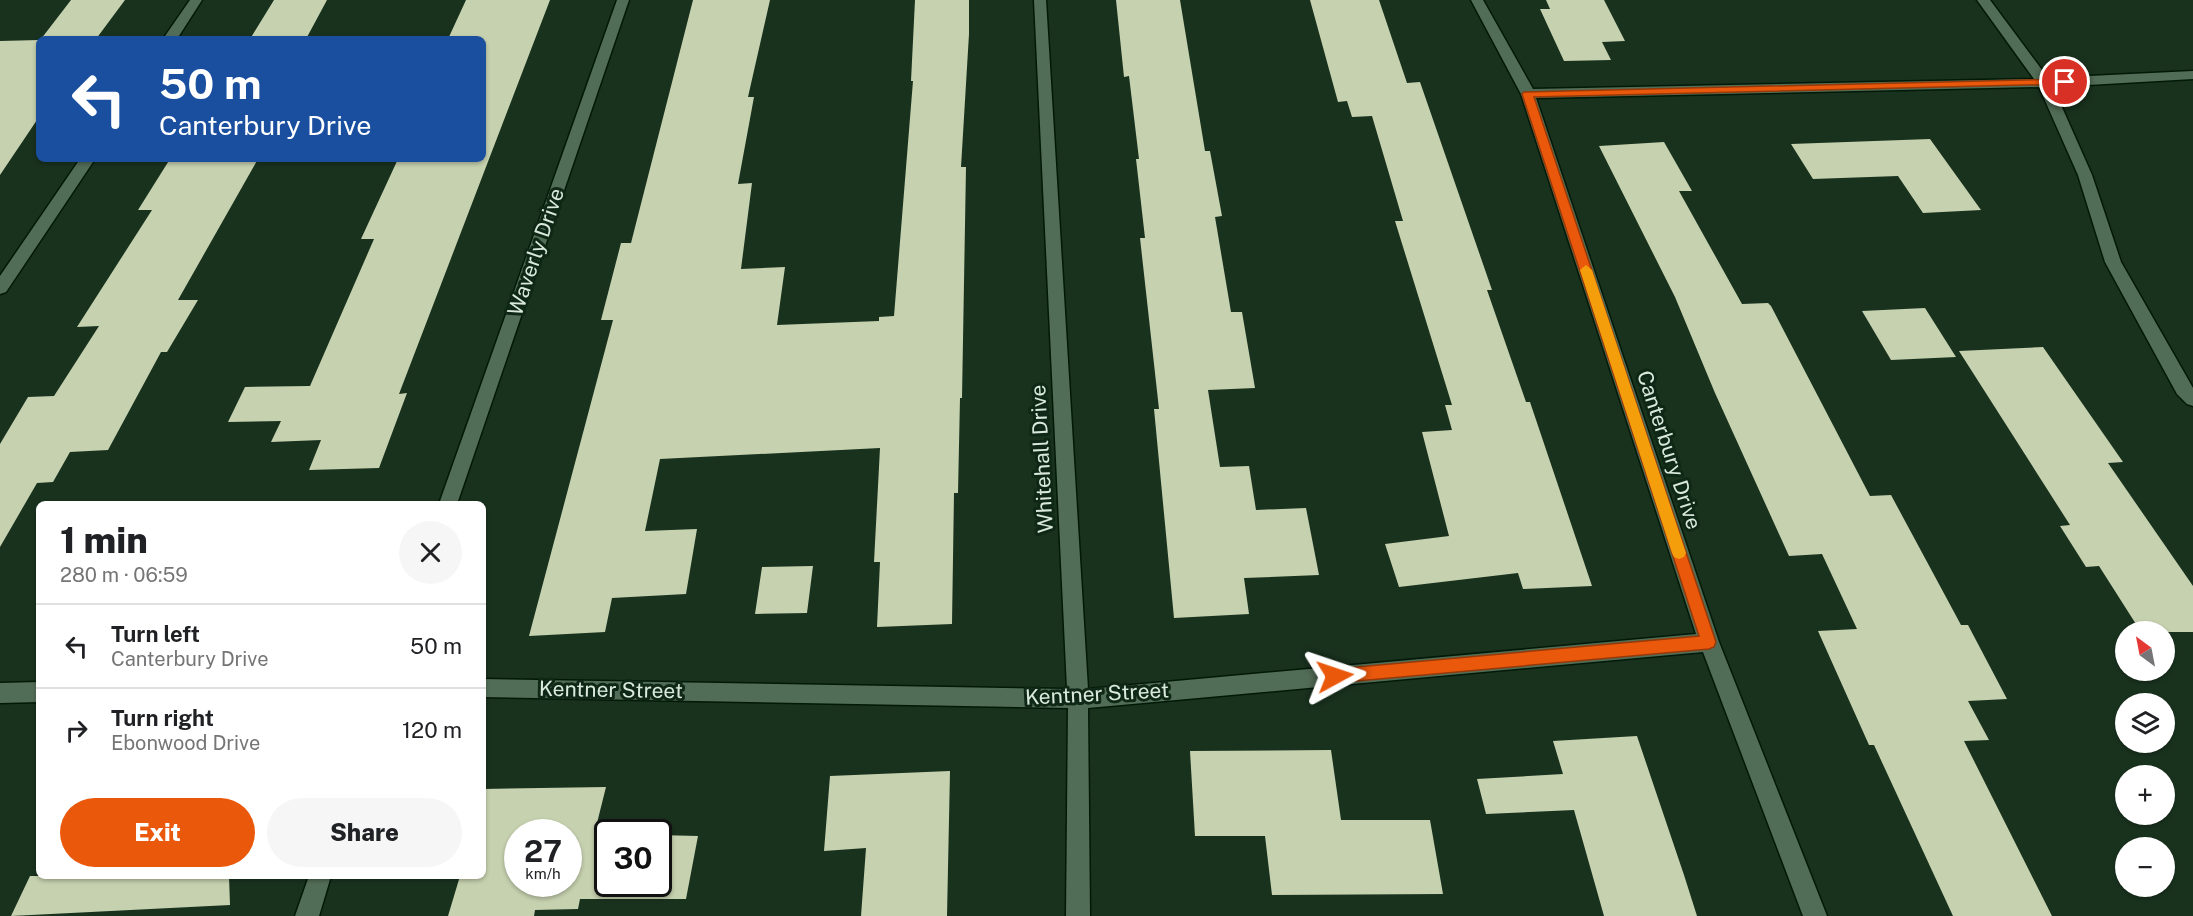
<!DOCTYPE html>
<meta charset="utf-8">
<style>
body{margin:0;font-family:"Public Sans",sans-serif;background:#f6f6f6;color:#202124;height:100vh;display:flex;flex-direction:column;font-size:22px;white-space:nowrap}
*{box-sizing:border-box;margin:0}
p{font-size:20px;color:#757577}
.icon{flex:none;width:33px;height:33px;fill:none;stroke:currentColor;stroke-width:2;stroke-linecap:round;stroke-linejoin:round}
.map{position:relative;flex:1;overflow:hidden}
.details{position:absolute;left:36px;top:501px;width:450px;height:378px;display:flex;flex-direction:column;background:#fff;border-radius:9px;box-shadow:0 2px 4px #0004}
.details>*{flex:none}
.guide{position:absolute;left:36px;top:36px;width:450px;height:126px;border-radius:9px;box-shadow:0 2px 4px #0004;background:#1a4fa0;color:#fff;overflow:hidden}
.needle{width:39px;rotate:328deg}
.controls{position:absolute;left:2115px;top:621px;display:grid;gap:12px}
.controls a{display:grid;place-items:center;width:60px;height:60px;border-radius:50%;background:#fff;box-shadow:0 2px 4px #0004;font-size:30px}
.speed{position:absolute;left:504px;top:819px;display:flex;gap:12px;font-size:30px;font-weight:700;text-align:center}
.speed>*{display:grid;place-content:center;width:78px;height:78px;border-radius:50%;background:#fff;box-shadow:0 2px 4px #0004;line-height:1}
.speed small{font-size:15px;font-weight:400}
.speed .limit{border:3px solid #111;border-radius:9px;background:#fff;color:#111}
.pin{position:absolute;display:grid;place-items:center;width:51px;height:51px;color:#fff;margin:-26px;border:3px solid #fff;border-radius:50%;box-shadow:0 2px 6px #0007}
.me{position:absolute;width:66px;margin:-33px;rotate:85deg;stroke-linejoin:round;filter:drop-shadow(0 0 4px #0008)}
.turn{display:flex;align-items:center;gap:21px;height:126px;padding:0 24px;font-size:27px}
.turn .icon{width:78px;height:78px;stroke-width:2.5}
.turn b{display:block;font-size:42px;line-height:51px}
.round{display:grid;place-items:center;flex:none;width:63px;height:63px;border-radius:32px;background:#f6f6f6}
.overview{display:flex;align-items:center;justify-content:space-between;height:102px;padding:0 24px}
h1{font-size:36px;font-weight:800;line-height:45px}
.button{display:flex;gap:12px;margin-top:auto;padding:12px 24px}
.button a{flex:1;height:69px;border-radius:36px;background:#ea580c;color:#fff;font-size:24px;font-weight:800;line-height:69px;text-align:center}
.button a+a{background:#f6f6f6;color:#202124}
ul{padding:0;list-style:none}
li{display:flex;align-items:center;gap:18px;height:84px;padding:0 24px;border-top:2px solid #e0e0e0}
li div{flex:1}
li b{display:block;font-size:22px}
li em{font-style:normal}
.map>svg:first-child{display:block}
</style>
<div class="map">
<svg width="2193" height="916" viewBox="0 0 2193 916">
<rect width="100%" height="100%" fill="#19321e"/>
<path fill="#c6d1af" fill-rule="evenodd" d="M71,0H125L96,39H41Z
M274,0H327L306,39H250Z
M466,0H550L399,394L407,393L379,468L309,470L321,440L271,442L281,421L228,422L245,387L310,386L374,239H361L398,159H483V39H448Z
M693,0H770L748,97H754L738,184L752,183L741,269L785,267L777,325L879,321V317L894,316L913,81H911L915,0H969V34L961,167H966L962,398H960L958,493H954L952,624L877,627L880,562H874L880,448L660,459L645,531L697,529L686,594L612,598L605,632L529,636L613,320H601L621,243H631Z
M1116,0H1180L1205,151H1210L1222,216L1215,217L1231,312H1242L1255,388L1208,390L1220,467L1249,466L1256,510L1306,508L1319,575L1244,578L1249,614L1174,618L1154,409H1159L1140,238H1145L1136,159H1139L1129,76L1124,77Z
M1310,0H1379L1407,83L1420,82L1492,290H1487L1526,402H1530L1592,586L1523,589L1518,573L1399,587L1385,544L1449,536L1422,432L1452,430L1445,405H1452L1395,221H1403L1372,116L1352,117L1347,101L1338,102Z
M1546,0H1604L1625,41L1602,42L1611,60L1564,61L1540,9H1550Z
M39,40V117L0,175V41Z
M1930,139L1981,210L1923,213L1898,176L1813,179L1791,144Z
M1664,142L1692,191H1679L1742,304L1768,303L1771,306L1870,496L1891,495L1961,625H1968L2007,699L1968,701L1989,740L1964,741L2052,916H1953L1874,745H1869L1818,631L1857,629L1822,554L1789,556L1715,393L1675,297L1599,146Z
M170,159H258L178,300H198L167,352H161L108,450L70,452L53,482L37,483L0,547V444L28,397L54,396L99,326L77,327L152,210H138Z
M1925,308L1956,357L1891,360L1862,311Z
M2043,347L2123,462L2108,463L2193,586V632H2141L2099,566L2086,567L2060,526L2070,525L1959,351Z
M813,566L807,613L755,614L762,567Z
M1637,736L1684,875L1697,916H1604L1574,810L1486,814L1477,779L1563,774L1553,741Z
M1331,750L1341,820H1430L1443,894L1272,895L1265,836H1195L1190,751Z
M950,771L947,916H861L866,848L824,851L830,776Z
M606,787L594,835H608V884H658V835L698,836L686,899H580L578,909L535,910L534,916H448L460,876H483V789ZM518,832H568V884H518Z
M30,876H229L230,905L11,916Z"/>
<g fill="none" stroke-linecap="round" stroke-linejoin="round">
<defs>
<path id="minor" d="M190,0H202L177,39H163Z
M617,0H629L457,504H439Z
M1034,0H1046L1088,689L1696,634L1521,94L1471,0H1483L1533,89L2034,79L1977,0H1990L2048,78L2193,71V79L2053,87L2092,175L2121,262L2193,388V406L2187,404L2177,394L2105,262L2078,175L2039,87L1536,98L1719,642L1827,916H1803L1703,652L1088,708L1090,916H1066L1068,708L483,697V679L1067,689Z
M80,159H95L6,292L0,294V276Z
M39,682V702L0,703V683Z
M309,876H331L319,916H295Z"/>
</defs>
<use href="#minor" stroke="#021908" stroke-width="3"/>
<use href="#minor" fill="#526d57" fill-rule="evenodd"/>
</g>
<path fill="#ea580c" stroke="#983908" stroke-width="1.5" d="M2065,79L2070,82L2069,84L1534,97L1716,642L1714,647L1709,649L1335,683L1329,681L1327,676L1329,671L1335,669L1699,636L1522,94L1524,92Z"/>
<path fill="#f59e0b" d="M1586,265L1592,270L1686,553L1684,557L1679,559L1674,557L1672,553L1580,270Z"/>
<g text-anchor="middle" stroke-width="6" stroke-linejoin="round" paint-order="stroke">
<g font-size="21" fill="#d9e9dc" stroke="#0f2815">
<text transform="translate(536 252) rotate(-71)" y="7">Waverly Drive</text>
<text transform="translate(1669 450) rotate(72)" y="7">Canterbury Drive</text>
<text transform="translate(1042 459) rotate(-93)" y="7">Whitehall Drive</text>
<text transform="translate(611 690) rotate(1)" y="7">Kentner Street</text>
<text transform="translate(1097 694) rotate(-3)" y="7">Kentner Street</text>
</g>
</g>
</svg>
<div class="controls">
<a><svg class="needle" viewBox="-14 -14 28 28"><path d="M0-13l5 13h-10z" fill="#e53935"/><path d="M0 13l5-13h-10z" fill="#757577"/></svg></a>
<a><svg class="icon" aria-label="layers" viewBox="0 0 24 24"><path d="M12 4l9 5-9 5-9-5zM3 14l9 5 9-5"/></svg></a>
<a>+</a>
<a>−</a>
</div>
<div class="speed"><div>27<small>km/h</small></div><div class="limit">30</div></div>
<div class="pin" style="left:2065px;top:82px;background:#d93025"><svg class="icon" aria-label="arrive" viewBox="0 0 24 24"><path d="M6 21V4h12l-3 4 3 4H6"/></svg></div>
<svg class="me" style="left:1335px;top:676px" viewBox="-20 -20 40 40"><path d="M0-17L14 15 0 8-14 15z" fill="#ea580c" stroke="#fff" stroke-width="4"/></svg>
<div class="guide">
<div class="turn"><svg class="icon" aria-label="left" viewBox="0 0 24 24"><path d="M17 20v-9H6M10 6l-5 5 5 5"/></svg><div><b>50 m</b>Canterbury Drive</div></div>
</div>
<section class="details">
<div class="overview"><div><h1>1 min</h1><p>280 m · 06:59</p></div><a class="round"><svg class="icon" aria-label="close" viewBox="0 0 24 24"><path d="M6 6l12 12M18 6L6 18"/></svg></a></div>
<ul>
<li><svg class="icon" aria-label="left" viewBox="0 0 24 24"><path d="M17 20v-9H6M10 6l-5 5 5 5"/></svg><div><b>Turn left</b><p>Canterbury Drive</p></div><em>50 m</em></li>
<li><svg class="icon" aria-label="right" viewBox="0 0 24 24"><path d="M7 20v-9h11M14 6l5 5-5 5"/></svg><div><b>Turn right</b><p>Ebonwood Drive</p></div><em>120 m</em></li>
</ul>
<div class="button"><a>Exit</a><a>Share</a></div>
</section>
</div>
